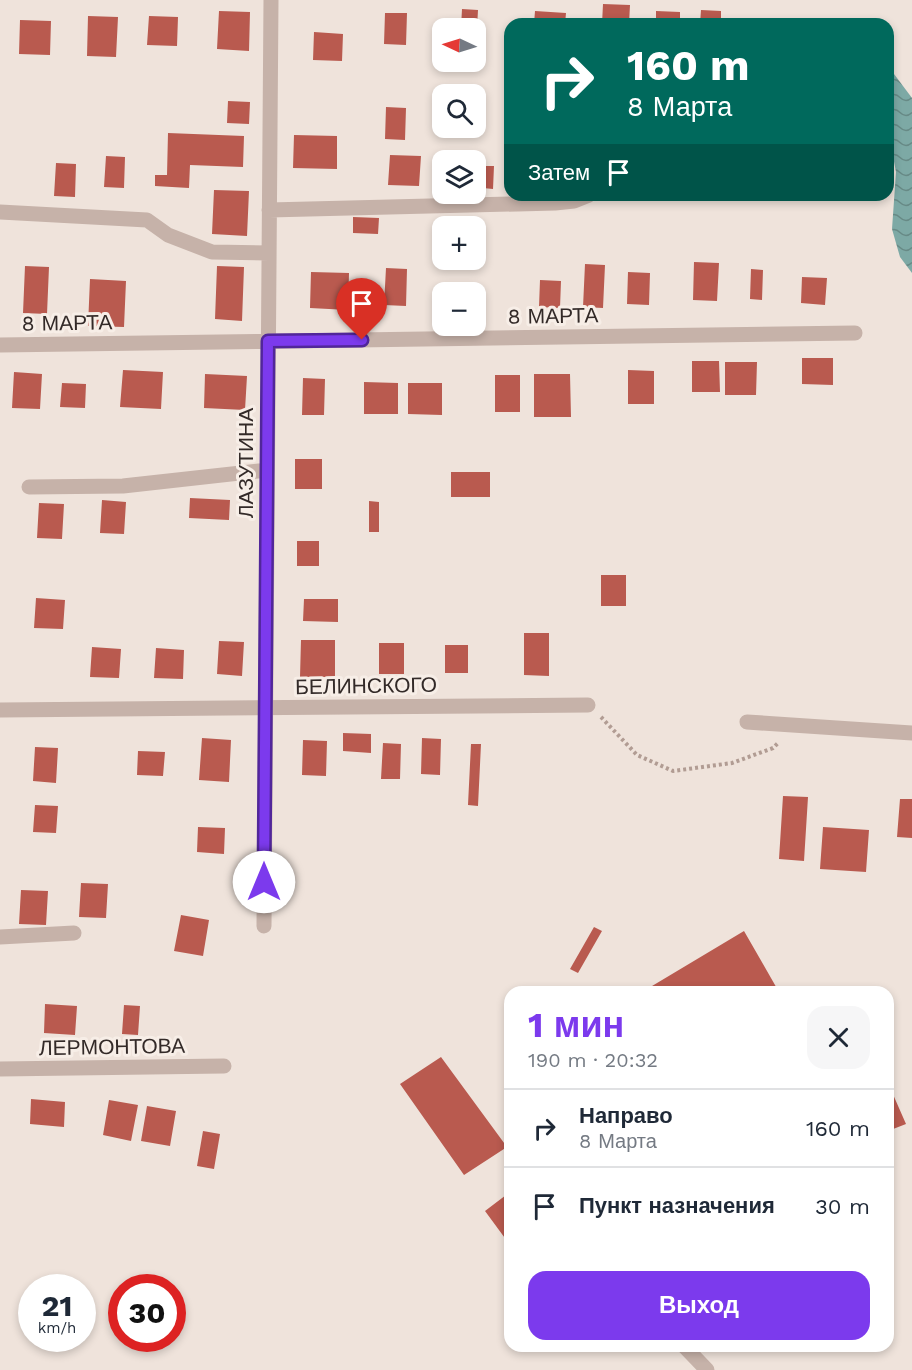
<!DOCTYPE html>
<html lang="ru">
<meta charset="utf-8">
<style>
body{margin:0;font-family:"Work Sans",sans-serif;background:#f6f6f7;color:#1f2937;height:100vh;display:flex;flex-direction:column;font-size:22px;white-space:nowrap}
*{box-sizing:border-box;margin:0}
p{font-size:20px;color:#747a83}
.icon{flex:none;width:33px;height:33px;fill:none;stroke:currentColor;stroke-width:2;stroke-linecap:round;stroke-linejoin:round}
.map{position:relative;flex:1;overflow:hidden}
.drawer{position:absolute;left:504px;top:986px;width:390px;height:366px;display:flex;flex-direction:column;background:#fff;border-radius:18px;box-shadow:0 3px 9px #0003}
.drawer>*{flex:none}
.guide{position:absolute;left:504px;top:18px;width:390px;height:183px;border-radius:18px;box-shadow:0 3px 9px #0003;background:#00695c;color:#fff;overflow:hidden}
.needle{width:39px;rotate:274deg}
.fabs{position:absolute;left:432px;top:18px;display:grid;gap:12px}
.fabs a{display:grid;place-items:center;width:54px;height:54px;border-radius:12px;background:#fff;box-shadow:0 3px 9px #0003;font-size:30px}
.speed{position:absolute;left:18px;top:1274px;display:flex;gap:12px;font-size:30px;font-weight:700;text-align:center}
.speed>*{display:grid;place-content:center;width:78px;height:78px;border-radius:50%;background:#fff;box-shadow:0 3px 9px #0003;line-height:1}
.speed small{font-size:15px;font-weight:400}
.speed .limit{border:9px solid #d22;background:#fff;color:#111}
.pin{position:absolute;display:grid;place-items:center;width:51px;height:51px;color:#fff;margin:-62px -26px;border-radius:50% 50% 50% 0;rotate:-45deg;box-shadow:0 0 6px #0007}
.pin .icon{rotate:45deg}
.me{position:absolute;width:66px;margin:-33px;rotate:0deg;stroke-linejoin:round;filter:drop-shadow(0 0 4px #0008)}
.turn{display:flex;align-items:center;gap:21px;height:126px;padding:0 24px;font-size:27px}
.turn .icon{width:78px;height:78px;stroke-width:2.5}
.turn b{display:block;font-size:42px;line-height:51px}
.then{display:flex;align-items:center;height:57px;padding:0 24px;background:#0003;gap:12px;font-size:22px}
.round{display:grid;place-items:center;flex:none;width:63px;height:63px;border-radius:18px;background:#f6f6f7}
.overview{display:flex;align-items:center;justify-content:space-between;height:102px;padding:0 24px}
h1{font-size:36px;font-weight:700;line-height:45px;color:#7c3aed}
.action{display:flex;gap:12px;margin-top:auto;padding:12px 24px}
.action a{flex:1;height:69px;border-radius:18px;background:#7c3aed;color:#fff;font-size:24px;font-weight:700;line-height:69px;text-align:center}
ul{padding:0;list-style:none}
li{display:flex;align-items:center;gap:18px;height:78px;padding:0 24px;border-top:2px solid #e0e1e3}
li div{flex:1}
li b{display:block;font-size:22px}
li em{font-style:normal}
.map>svg:first-child{display:block}
</style>
<div class="map">
<svg width="912" height="1370" viewBox="0 0 912 1370">
<defs>
<pattern id="water-waves" width="16" height="10" patternUnits="userSpaceOnUse" patternTransform="scale(1.5)"><rect width="16" height="10" fill="#7da9a5"/><path d="M0 5q4-4 8 0t8 0" fill="none" stroke="#678a86"/></pattern>
</defs>
<rect width="100%" height="100%" fill="#efe3db"/>
<path fill="url(#water-waves)" d="M888,66L912,98V273L900,257L892,229L896,172L888,130Z"/>
<path fill="#b95a4f" d="M603,4L630,5L629,24H602Z
M462,9L478,10L477,28H461Z
M701,10L721,11V24H700Z
M219,11L250,12L249,51L217,49Z
M535,11L566,13L565,24H534Z
M656,11L680,12V24H656Z
M385,13H407L406,45L384,44Z
M88,16L118,17L116,57L87,56Z
M149,16L178,17L177,46L147,45Z
M20,20L51,21L50,55L19,54Z
M314,32L343,34L342,61L313,60Z
M228,101L250,102L249,124L227,123Z
M386,107L406,108L405,140L385,139Z
M168,133L244,136L243,167L190,165L189,188L155,186V175H167Z
M294,135L337,136V169L293,168Z
M390,155L421,156L419,186L388,185Z
M106,156L125,157L124,188L104,187Z
M439,160L442,161V185H438Z
M56,163L76,164L75,197L54,196Z
M484,166H494L493,189L483,188Z
M214,190L249,191L247,236L212,234Z
M353,217L379,218L378,234L353,233Z
M694,262L719,263L717,301L693,300Z
M585,264L605,265L603,308L583,307Z
M25,266L49,267L47,314L23,313Z
M217,266L244,267L242,321L215,319Z
M386,268L407,269L406,306L384,305Z
M751,269L763,270L762,300L750,299Z
M311,272L349,273L348,310L310,308Z
M628,272L650,273L649,305L627,304Z
M802,277L827,278L825,305L801,303Z
M90,279L126,281L124,327L88,326Z
M540,280L561,281L560,308L539,307Z
M802,358H833V385L802,384Z
M692,361H719L720,392H692Z
M725,362H757L756,395H725Z
M123,370L163,372L161,409L120,407Z
M628,370L654,371V404H628Z
M14,372L42,374L40,409L12,408Z
M205,374L247,376L245,410L204,408Z
M534,374H570L571,417H534Z
M495,375H520V412H495Z
M303,378L325,379L324,415H302Z
M364,382L398,383V414H364Z
M62,383L86,384L85,408L60,407Z
M408,383H442V415L408,414Z
M295,459H322V489H295Z
M451,472H490V497H451Z
M190,498L230,500L229,520L189,518Z
M102,500L126,502L124,534L100,533Z
M369,501L379,502V532H369Z
M39,503L64,504L62,539L37,538Z
M297,541H319V566H297Z
M601,575H626V606H601Z
M36,598L65,600L63,629L34,628Z
M304,599H338V622L303,621Z
M524,633H549V676L524,675Z
M301,640H335V677H300Z
M219,641L244,642L242,676L217,674Z
M379,643H404V674H379Z
M445,645H468V673H445Z
M92,647L121,649L119,678L90,677Z
M156,648L184,650L183,679L154,678Z
M343,733L371,734V753L343,751Z
M202,738L231,740L229,782L199,780Z
M422,738L441,739L440,775L421,774Z
M303,740L327,741L326,776L302,775Z
M383,743L401,744L400,779H381Z
M471,744H481L478,806L468,805Z
M35,747L58,748L56,783L33,781Z
M138,751L165,752L163,776L137,775Z
M783,796L808,797L804,861L779,859Z
M900,799H912V838L897,837Z
M35,805L58,806L56,833L33,832Z
M198,827L225,828L224,854L197,852Z
M823,827L869,830L866,872L820,869Z
M81,883L108,884L106,918L79,917Z
M21,890L48,891L46,925L19,924Z
M181,915L209,920L203,956L174,951Z
M594,927L602,931L578,973L570,969Z
M744,931L779,992H642Z
M45,1004L77,1006L75,1035L44,1033Z
M124,1005L140,1006L138,1035L122,1034Z
M441,1057L507,1147L464,1175L400,1084Z
M888,1083L906,1124L888,1131Z
M31,1099L65,1102L64,1127L30,1124Z
M109,1100L138,1105L131,1141L103,1135Z
M147,1106L176,1111L170,1146L141,1141Z
M203,1131L220,1134L214,1169L197,1166Z
M510,1192V1245L485,1211Z"/>
<g fill="none" stroke-linecap="round" stroke-linejoin="round">
<path stroke="#b19c93" stroke-width="4" stroke-dasharray="3 3" stroke-linecap="butt" d="M601,717L637,755L673,771L732,763L773,748L779,742"/>
<path stroke="#c6b2a9" stroke-width="15" d="M269,210L555,203L574,201L589,195
M0,212L147,220L168,235L212,252L269,253
M0,345L855,333
M29,487L123,486L267,470
M0,710L588,705
M747,722L912,733
M264,926L271,0
M0,937L74,933
M0,1069L224,1066
M684,1346L707,1370"/>
</g>
<g fill="none" stroke-linecap="round" stroke-linejoin="round">
<defs>
<path id="route" d="M264,882L268,341L362,340"/>
</defs>
<use href="#route" stroke="#51269a" stroke-width="15"/>
<use href="#route" stroke="#7c3aed" stroke-width="10"/>
</g>
<g text-anchor="middle" stroke-width="6" stroke-linejoin="round" paint-order="stroke">
<g font-size="21" fill="#332a28" stroke="#f7eee7">
<text transform="translate(553 316) rotate(-1)" y="7">8 МАРТА</text>
<text transform="translate(67 323) rotate(-1)" y="7">8 МАРТА</text>
<text transform="translate(246 463) rotate(-90)" y="7">ЛАЗУТИНА</text>
<text transform="translate(366 686) rotate(-1)" y="7">БЕЛИНСКОГО</text>
<text transform="translate(112 1047) rotate(-1)" y="7">ЛЕРМОНТОВА</text>
</g>
</g>
</svg>
<div class="fabs">
<a><svg class="needle" viewBox="-14 -14 28 28"><path d="M0-13l5 13h-10z" fill="#e53935"/><path d="M0 13l5-13h-10z" fill="#747a83"/></svg></a>
<a><svg class="icon" aria-label="search" viewBox="0 0 24 24"><circle cx="10" cy="10" r="6"/><path d="M15 15l6 6"/></svg></a>
<a><svg class="icon" aria-label="layers" viewBox="0 0 24 24"><path d="M12 4l9 5-9 5-9-5zM3 14l9 5 9-5"/></svg></a>
<a>+</a>
<a>−</a>
</div>
<div class="speed"><div>21<small>km/h</small></div><div class="limit">30</div></div>
<div class="pin" style="left:362px;top:340px;background:#d93025"><svg class="icon" aria-label="arrive" viewBox="0 0 24 24"><path d="M6 21V4h12l-3 4 3 4H6"/></svg></div>
<svg class="me" style="left:264px;top:882px" viewBox="-20 -20 40 40"><circle r="19" fill="#fff"/><path d="M0-13L10 11 0 6-10 11z" fill="#7c3aed"/></svg>
<div class="guide">
<div class="turn"><svg class="icon" aria-label="right" viewBox="0 0 24 24"><path d="M7 20v-9h11M14 6l5 5-5 5"/></svg><div><b>160 m</b>8 Марта</div></div>
<div class="then">Затем<svg class="icon" aria-label="arrive" viewBox="0 0 24 24"><path d="M6 21V4h12l-3 4 3 4H6"/></svg></div>
</div>
<section class="drawer">
<div class="overview"><div><h1>1 мин</h1><p>190 m · 20:32</p></div><a class="round"><svg class="icon" aria-label="close" viewBox="0 0 24 24"><path d="M6 6l12 12M18 6L6 18"/></svg></a></div>
<ul>
<li><svg class="icon" aria-label="right" viewBox="0 0 24 24"><path d="M7 20v-9h11M14 6l5 5-5 5"/></svg><div><b>Направо</b><p>8 Марта</p></div><em>160 m</em></li>
<li><svg class="icon" aria-label="arrive" viewBox="0 0 24 24"><path d="M6 21V4h12l-3 4 3 4H6"/></svg><div><b>Пункт назначения</b></div><em>30 m</em></li>
</ul>
<div class="action"><a>Выход</a></div>
</section>
</div>
